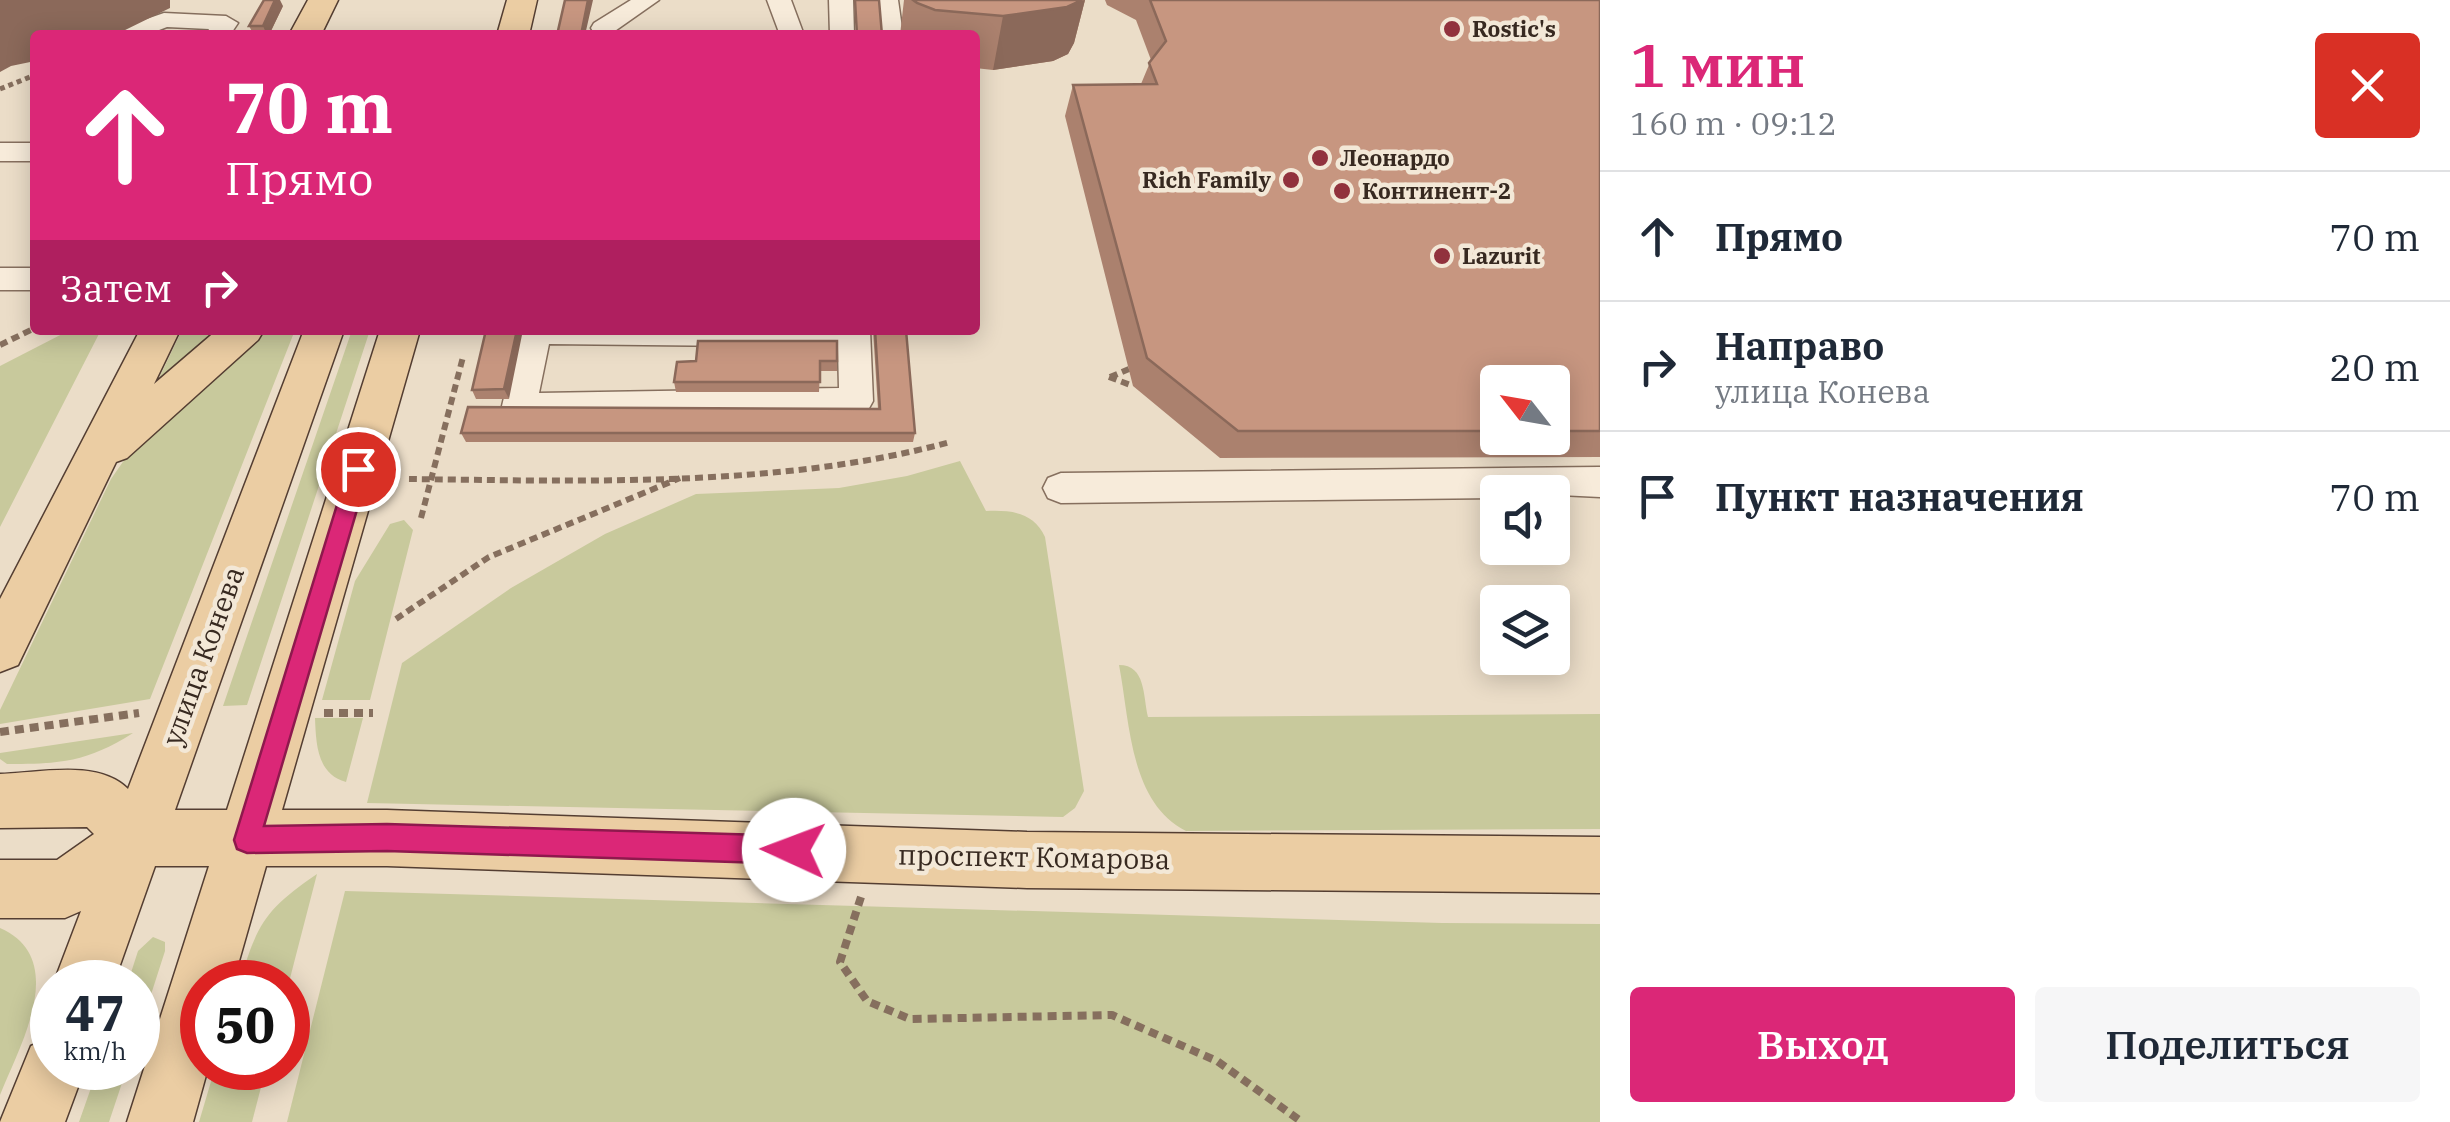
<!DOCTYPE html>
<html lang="ru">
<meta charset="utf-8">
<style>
body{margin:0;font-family:"IBM Plex Serif",serif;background:#f6f6f7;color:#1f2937;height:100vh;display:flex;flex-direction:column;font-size:38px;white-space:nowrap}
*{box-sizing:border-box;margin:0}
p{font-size:32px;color:#747a83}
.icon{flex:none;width:55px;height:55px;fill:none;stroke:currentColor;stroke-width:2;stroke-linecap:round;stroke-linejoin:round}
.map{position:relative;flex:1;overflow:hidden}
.side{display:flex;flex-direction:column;background:#fff;width:850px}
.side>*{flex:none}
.guide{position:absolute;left:30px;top:30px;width:950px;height:305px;border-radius:10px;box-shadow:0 5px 25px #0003;background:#db2777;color:#fff;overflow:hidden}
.needle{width:65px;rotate:301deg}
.controls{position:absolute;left:1480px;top:365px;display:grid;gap:20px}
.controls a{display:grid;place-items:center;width:90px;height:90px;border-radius:10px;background:#fff;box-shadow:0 5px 25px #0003;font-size:50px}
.speed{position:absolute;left:30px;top:960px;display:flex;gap:20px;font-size:50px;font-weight:700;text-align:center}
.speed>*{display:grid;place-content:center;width:130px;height:130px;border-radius:50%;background:#fff;box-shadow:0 5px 25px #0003;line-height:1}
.speed small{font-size:25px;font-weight:400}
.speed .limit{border:15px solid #d22;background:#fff;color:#111}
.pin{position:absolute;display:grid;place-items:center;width:85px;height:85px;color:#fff;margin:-42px;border:5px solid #fff;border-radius:50%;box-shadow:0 2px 10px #0007}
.me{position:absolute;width:110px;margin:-55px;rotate:272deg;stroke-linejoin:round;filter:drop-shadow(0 0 8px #0008)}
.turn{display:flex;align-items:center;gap:35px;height:210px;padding:0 30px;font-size:45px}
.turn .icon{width:130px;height:130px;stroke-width:2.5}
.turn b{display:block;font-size:70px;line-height:85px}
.then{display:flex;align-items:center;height:95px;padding:0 30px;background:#0003;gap:20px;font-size:38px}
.round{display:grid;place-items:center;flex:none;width:105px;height:105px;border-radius:10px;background:#f6f6f7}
.summary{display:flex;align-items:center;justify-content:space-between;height:170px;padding:0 30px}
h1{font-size:60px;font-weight:600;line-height:75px;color:#db2777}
.primary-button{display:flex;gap:20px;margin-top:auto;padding:20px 30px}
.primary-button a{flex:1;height:115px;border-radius:10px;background:#db2777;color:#fff;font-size:40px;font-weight:600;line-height:115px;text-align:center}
.primary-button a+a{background:#f6f6f7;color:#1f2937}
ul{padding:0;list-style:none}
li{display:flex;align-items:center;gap:30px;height:130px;padding:0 30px;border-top:2px solid #e0e1e3}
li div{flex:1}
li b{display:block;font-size:38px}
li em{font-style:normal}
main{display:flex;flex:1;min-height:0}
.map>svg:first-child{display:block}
</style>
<main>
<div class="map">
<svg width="1600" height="1122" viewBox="0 0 1600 1122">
<rect width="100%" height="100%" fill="#ebddc8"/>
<path fill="#c8c99c" d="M70,330H101L0,527V366Z
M182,330H226L148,401Z
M257,330H295L150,699L0,724V710L111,479L127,456Z
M352,330H370L247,705L223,706Z
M960,461L986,511C1011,510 1034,512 1045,537L1084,791L1075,808L1063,817L367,803L402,663L511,588L605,534L696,494L839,488L907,476Z
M404,520L413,530L370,700H322L355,581L390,524Z
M1119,665C1146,665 1143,696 1148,717L1600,714V829L1186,831C1129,802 1130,721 1119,665Z
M315,718H363L346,782C317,774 316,744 315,718Z
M133,733C87,762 61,764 7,764L0,759V753Z
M317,874L288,986V982H240C257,923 266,909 317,874Z
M345,891L1442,923L1600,924V1122H287Z
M0,928C70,959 20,1045 0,1095Z
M153,937L165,942V951L138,1035V982H128L138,951Z
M98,1068H127L109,1122H79Z
M215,1068H266L252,1122H199Z"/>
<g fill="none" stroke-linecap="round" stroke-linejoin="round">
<defs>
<path id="minor" d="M631,0H659L612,33H594L591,28L594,23Z
M767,0H791L804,35H780Z
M829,0H853L854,35H830Z
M874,0H898L903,35H879Z
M164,13L226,16L238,23L230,35H206L209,29L167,27L146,35H112L115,30Z
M0,143H35V161H0Z
M0,268H35V290H0Z
M520,330H870L873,401L868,410L856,414L519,419L507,415L502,406ZM549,344L838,347L839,388L539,393Z
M1600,467V497L1498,492V498L1061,503L1048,498L1043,488L1048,478L1061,473Z"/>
<path id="major" d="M308,0H338L321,35H289Z
M507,0H537L529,35H497Z
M140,330H180L154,384L217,330H264L258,340L127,458L116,462L18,665L0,672V599Z
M304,330H344L175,810H227L380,330H420L282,810H387L1027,832L1600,837V893L1027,888L387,866H266L233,982H202V1068H208L193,1122H127L209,866H155L114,982H54L81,911L65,918H0V860H57L94,834L87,827L0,828V774C39,773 98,759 128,789Z
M52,1037V1068H85L65,1122H0L31,1046Z"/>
</defs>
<use href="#minor" stroke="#866f5e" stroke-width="3"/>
<use href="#major" stroke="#543e32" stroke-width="3"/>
<path stroke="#866f5e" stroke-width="5" stroke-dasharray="5 4" stroke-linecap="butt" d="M0,89L35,75"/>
<path stroke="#866f5e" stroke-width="6" stroke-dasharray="8 5" stroke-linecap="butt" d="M0,345L35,328
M1109,377L1133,386
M1110,377L1129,369
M409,479C583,481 782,488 950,442
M421,518L463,357
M396,619L489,557L680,478"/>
<path stroke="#866f5e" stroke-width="8" stroke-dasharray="9 6" stroke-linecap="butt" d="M324,713H373
M0,732L139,713
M861,897L840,962L867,1001L910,1019L1112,1015L1217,1061L1302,1122"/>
<use href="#minor" fill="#f7ebda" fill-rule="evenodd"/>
<use href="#major" fill="#ebcda3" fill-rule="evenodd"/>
</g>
<path fill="#ab816e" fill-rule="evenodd" d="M904,0H1085L1074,43L1068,54L1053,61L993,70L975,68V35H900Z
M1105,0H1600V457L1220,458L1133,386L1065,116L1073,85L1141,84L1151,60L1136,20L1107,5ZM1498,382H1552V438H1498Z
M283,6L269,35H254L249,26Z
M486,330L509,399H476L472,390Z
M873,330H906L915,433L913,442H466L461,433L878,409Z
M837,341V371H820L819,392H676L674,382L696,361Z"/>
<path fill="#8b695a" d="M0,0H170V8L115,35H35V61L11,66L0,72Z
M275,0H280L283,6L269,35H267L263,26Z
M588,0H593L585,35H581Z
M1085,0L1074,43L1068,54L1053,61L993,70L1003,16Z
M517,330H523L509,399L504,389Z"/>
<path fill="#c79680" stroke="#8b695a" stroke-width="2.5" d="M264,0H275L263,26H249Z
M565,0H588L581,35H557Z
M855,0H879L882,35H857Z
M913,0H1082L1067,7L1003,16L935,10L917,3Z
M1150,0H1600V431H1552V382H1498V431H1238L1147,358L1073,85L1157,84L1149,63L1166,41Z
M486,330H517L504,389L472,390Z
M875,330H906L915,433H461L468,407L880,409Z
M698,341H837V361H820V382H674L677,362L696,361Z"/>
<path fill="#db2777" stroke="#8e194d" stroke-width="2.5" d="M358,461L369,469L264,826L387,824L794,836L804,840L808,850L804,860L794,864L387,851L247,853L237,849L234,840L348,469Z"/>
<g fill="#91323d" stroke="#f3e8d7" stroke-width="4">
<circle cx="1452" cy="29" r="10"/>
<circle cx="1320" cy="158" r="10"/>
<circle cx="1291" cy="180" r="10"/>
<circle cx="1342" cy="191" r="10"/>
<circle cx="1442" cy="256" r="10"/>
</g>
<g text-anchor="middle" stroke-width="9" stroke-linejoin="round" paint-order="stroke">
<g font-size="22" font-weight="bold" fill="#372920" stroke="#f3e8d7" text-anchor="start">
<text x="1472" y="37">Rostic's</text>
<text x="1340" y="166">Леонардо</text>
<text x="1271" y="188" text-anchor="end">Rich Family</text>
<text x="1362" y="199">Континент-2</text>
<text x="1462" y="264">Lazurit</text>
</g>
<g font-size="28" fill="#372920" stroke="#f3e8d7">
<text transform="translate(203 656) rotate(-70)" y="10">улица Конева</text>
<text transform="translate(1034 857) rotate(1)" y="10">проспект Комарова</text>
</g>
</g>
</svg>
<div class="controls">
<a><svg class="needle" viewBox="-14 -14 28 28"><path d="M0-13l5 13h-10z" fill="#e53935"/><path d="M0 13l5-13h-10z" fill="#747a83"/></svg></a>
<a><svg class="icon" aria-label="sound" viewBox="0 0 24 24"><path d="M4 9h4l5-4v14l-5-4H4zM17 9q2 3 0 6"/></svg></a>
<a><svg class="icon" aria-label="layers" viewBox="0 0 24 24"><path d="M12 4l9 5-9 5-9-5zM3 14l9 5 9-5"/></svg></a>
</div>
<div class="speed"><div>47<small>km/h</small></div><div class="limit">50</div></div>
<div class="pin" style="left:358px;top:469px;background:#d93025"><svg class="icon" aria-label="arrive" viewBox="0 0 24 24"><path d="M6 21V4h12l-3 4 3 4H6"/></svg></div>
<svg class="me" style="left:794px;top:850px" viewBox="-20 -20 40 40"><circle r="19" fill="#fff"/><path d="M0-13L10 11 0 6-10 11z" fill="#db2777"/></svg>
<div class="guide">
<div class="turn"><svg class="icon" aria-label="ahead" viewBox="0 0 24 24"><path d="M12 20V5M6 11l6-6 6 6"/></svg><div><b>70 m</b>Прямо</div></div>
<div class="then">Затем<svg class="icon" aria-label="right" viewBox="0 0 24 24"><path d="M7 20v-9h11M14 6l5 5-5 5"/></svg></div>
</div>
</div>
<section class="side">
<div class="summary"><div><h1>1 мин</h1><p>160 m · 09:12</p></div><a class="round" style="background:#d93025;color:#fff"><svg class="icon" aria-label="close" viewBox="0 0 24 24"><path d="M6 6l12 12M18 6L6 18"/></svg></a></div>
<ul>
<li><svg class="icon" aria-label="ahead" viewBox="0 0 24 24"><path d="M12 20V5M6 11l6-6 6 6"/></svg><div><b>Прямо</b></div><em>70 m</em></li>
<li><svg class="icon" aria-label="right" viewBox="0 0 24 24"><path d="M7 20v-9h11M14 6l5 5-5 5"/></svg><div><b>Направо</b><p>улица Конева</p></div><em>20 m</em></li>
<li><svg class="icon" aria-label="arrive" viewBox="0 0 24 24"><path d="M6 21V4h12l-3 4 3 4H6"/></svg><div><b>Пункт назначения</b></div><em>70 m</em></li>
</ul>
<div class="primary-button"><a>Выход</a><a>Поделиться</a></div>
</section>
</main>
